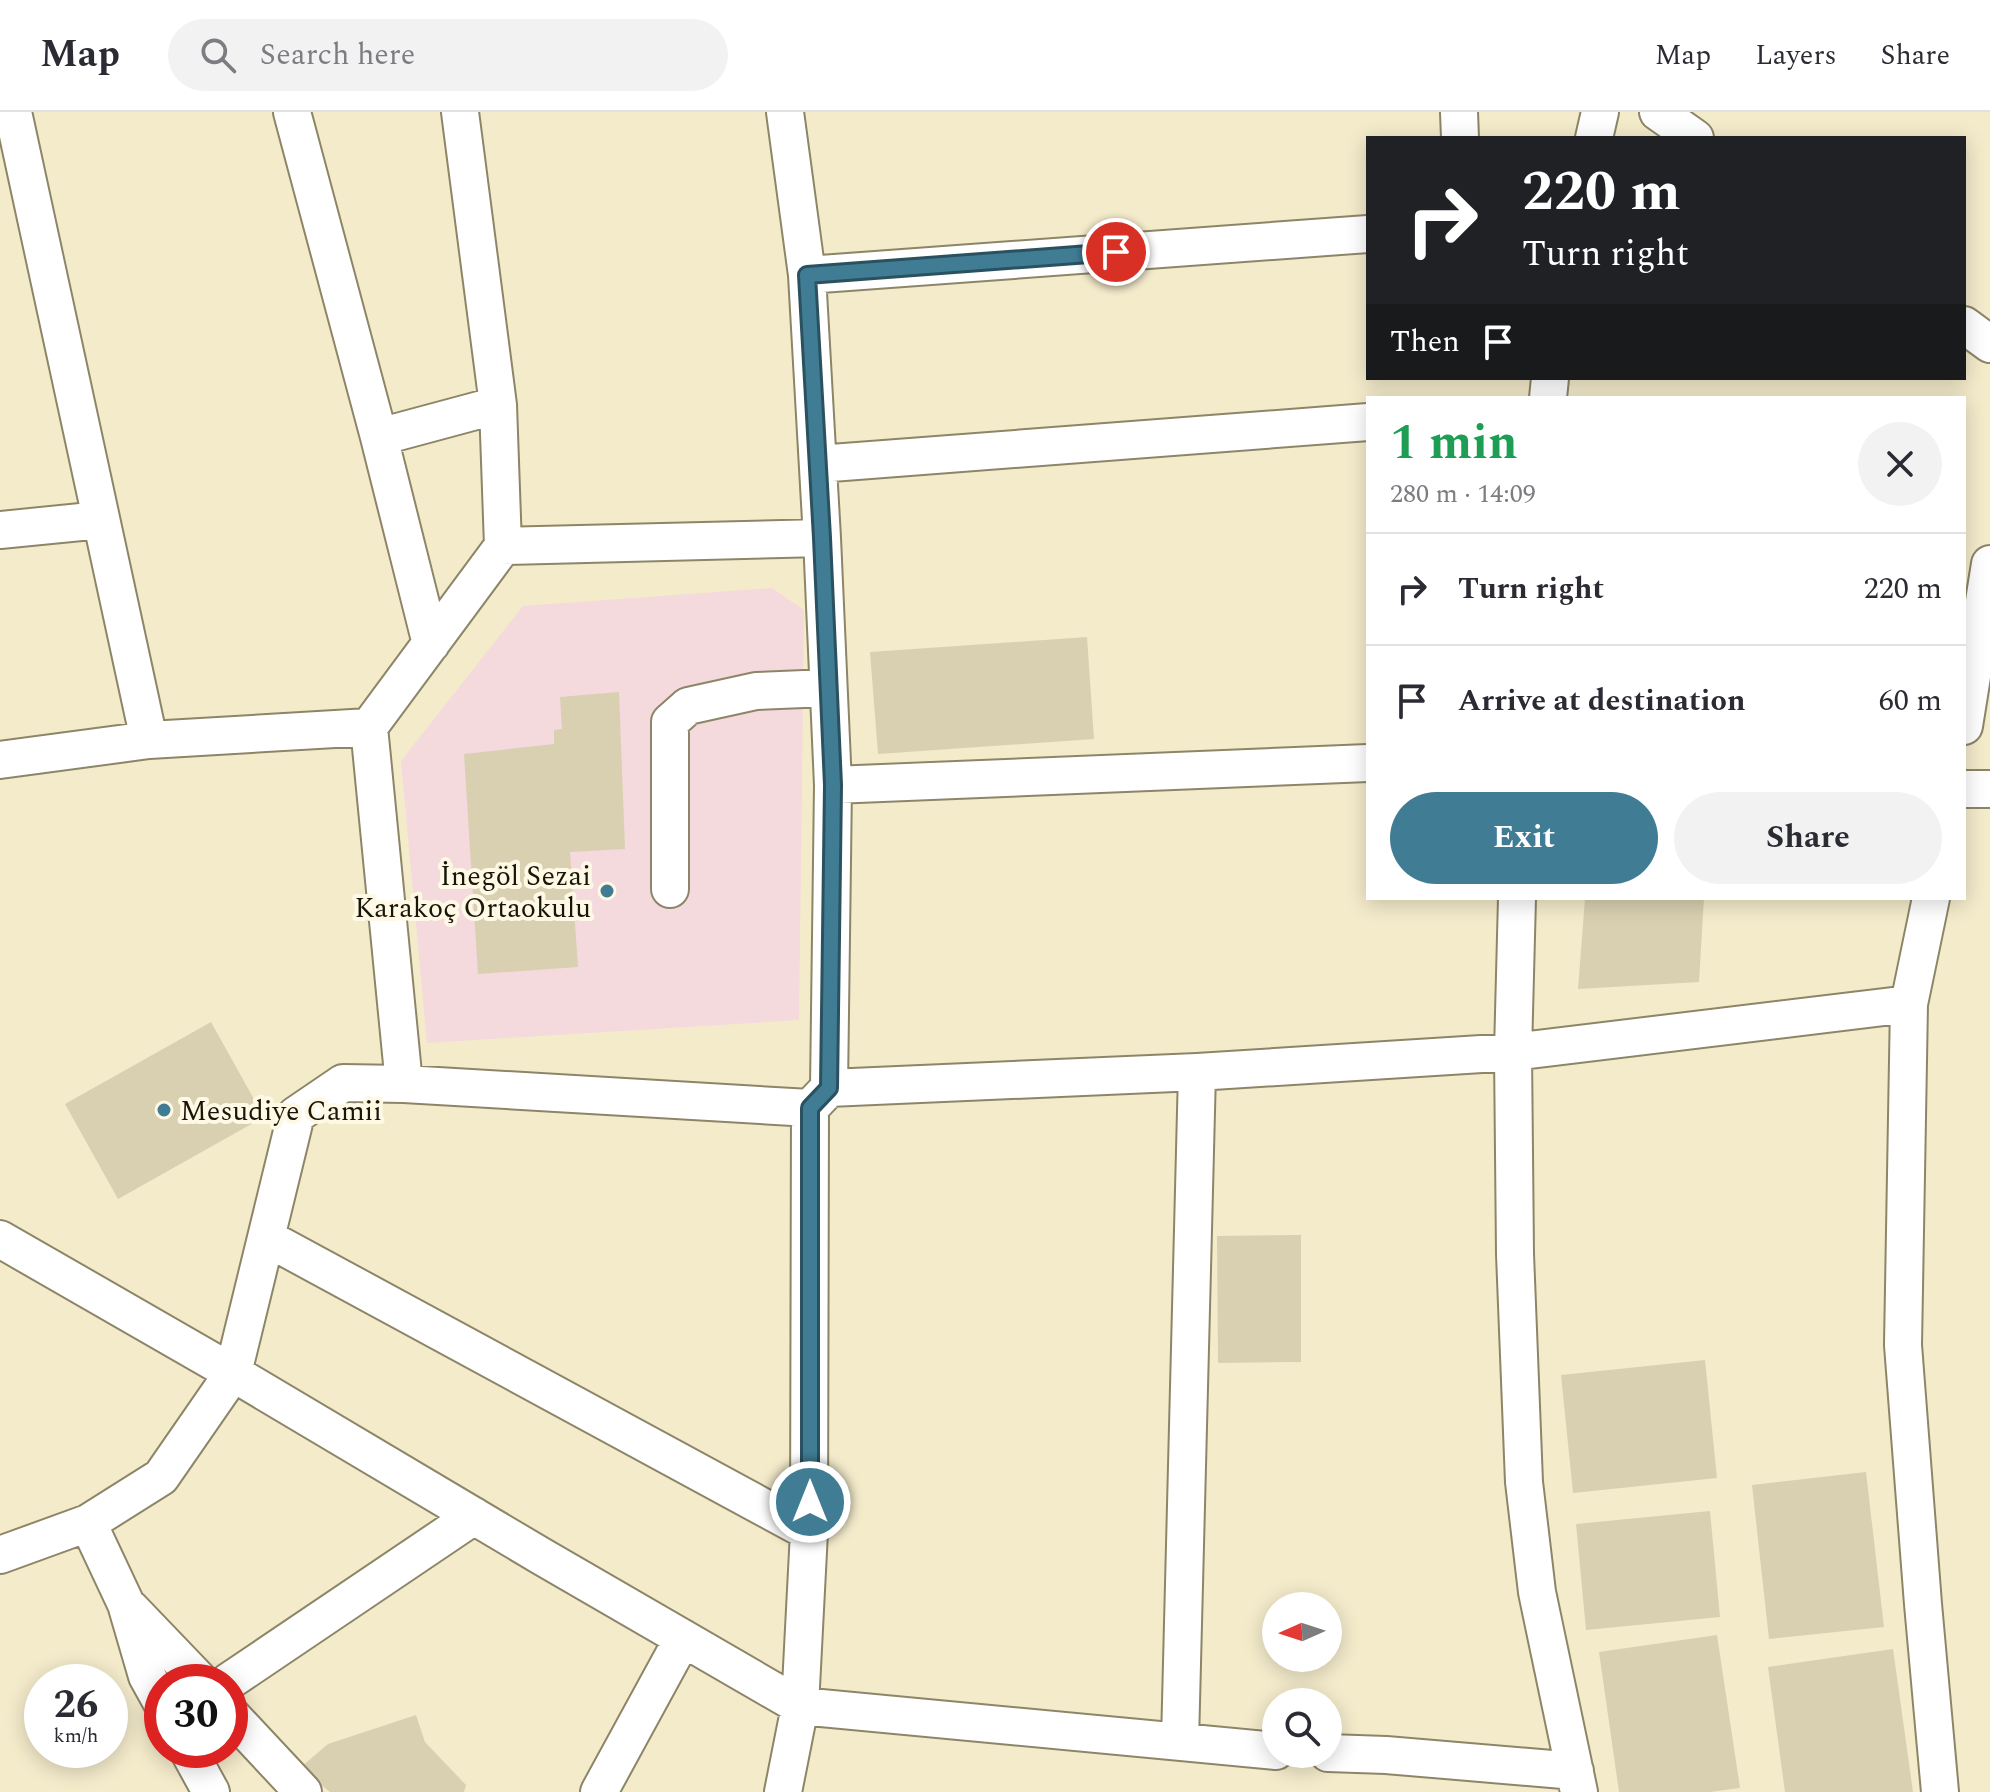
<!DOCTYPE html>
<meta charset="utf-8">
<style>
body{margin:0;font-family:Spectral,serif;background:#f2f2f3;color:#2b2b33;height:100vh;display:flex;flex-direction:column;font-size:30px;white-space:nowrap}
*{box-sizing:border-box;margin:0}
p{font-size:26px;color:#7c7c81}
.icon{flex:none;width:44px;height:44px;fill:none;stroke:currentColor;stroke-width:2;stroke-linecap:round;stroke-linejoin:round}
.map{position:relative;flex:1;overflow:hidden}
.sheet{position:absolute;left:1366px;top:284px;width:600px;height:504px;display:flex;flex-direction:column;background:#fff;border-radius:0px;box-shadow:0 4px 20px #0003}
.sheet>*{flex:none}
.banner{position:absolute;left:1366px;top:24px;width:600px;height:244px;border-radius:0px;box-shadow:0 4px 20px #0003;background:#202124;color:#fff;overflow:hidden}
.needle{width:52px;rotate:267deg}
.tools{position:absolute;left:1262px;top:1480px;display:grid;gap:16px}
.tools a{display:grid;place-items:center;width:80px;height:80px;border-radius:50%;background:#fff;box-shadow:0 4px 20px #0003;font-size:40px}
.speed{position:absolute;left:24px;top:1552px;display:flex;gap:16px;font-size:40px;font-weight:700;text-align:center}
.speed>*{display:grid;place-content:center;width:104px;height:104px;border-radius:50%;background:#fff;box-shadow:0 4px 20px #0003;line-height:1}
.speed small{font-size:20px;font-weight:400}
.speed .limit{border:12px solid #d22;background:#fff;color:#111}
.pin{position:absolute;display:grid;place-items:center;width:68px;height:68px;color:#fff;margin:-34px;border:4px solid #fff;border-radius:50%;box-shadow:0 2px 8px #0007}
.me{position:absolute;width:88px;margin:-44px;rotate:0deg;stroke-linejoin:round;filter:drop-shadow(0 0 6px #0008)}
.turn{display:flex;align-items:center;gap:28px;height:168px;padding:0 24px;font-size:36px}
.turn .icon{width:104px;height:104px;stroke-width:2.5}
.turn b{display:block;font-size:56px;line-height:68px}
.then{display:flex;align-items:center;height:76px;padding:0 24px;background:#0003;gap:16px;font-size:30px}
.round{display:grid;place-items:center;flex:none;width:84px;height:84px;border-radius:42px;background:#f2f2f3}
.summary{display:flex;align-items:center;justify-content:space-between;height:136px;padding:0 24px}
h1{font-size:48px;font-weight:700;line-height:60px;color:#1e9e55}
.action{display:flex;gap:16px;margin-top:auto;padding:16px 24px}
.action a{flex:1;height:92px;border-radius:48px;background:#407d94;color:#fff;font-size:32px;font-weight:700;line-height:92px;text-align:center}
.action a+a{background:#f2f2f3;color:#2b2b33}
ul{padding:0;list-style:none}
li{display:flex;align-items:center;gap:24px;height:112px;padding:0 24px;border-top:2px solid #e1e1e2}
li div{flex:1}
li b{display:block;font-size:30px}
li em{font-style:normal}
header{display:flex;align-items:center;gap:48px;box-sizing:border-box;height:112px;padding:0 40px;background:#fff;border-bottom:2px solid #e1e1e2}
header strong{font-size:38px}
nav{display:flex;gap:44px;margin-inline-start:auto;font-size:28px}
.search{width:560px;height:72px;background:#f2f2f3;display:flex;align-items:center;gap:20px;box-sizing:border-box;padding:0 28px;border-radius:44px;color:#7c7c81;font-size:30px}
.map>svg:first-child{display:block}
</style>
<header>
<strong>Map</strong>
<div class="search"><svg class="icon" aria-label="search" viewBox="0 0 24 24"><circle cx="10" cy="10" r="6"/><path d="M15 15l6 6"/></svg>Search here</div>
<nav><a>Map</a><a>Layers</a><a>Share</a></nav>
</header>
<div class="map">
<svg width="1990" height="1680" viewBox="0 0 1990 1680">
<rect width="100%" height="100%" fill="#f4ebcb"/>
<path fill="#f4d9dd" d="M772,476L804,498L799,908L427,931L401,649L523,494Z"/>
<path fill="#d9d0b1" d="M1087,525L1094,627L878,642L870,540Z
M619,580L625,737L570,740L578,855L478,862L464,642L554,632V618L562,617L560,585Z
M1585,786H1704L1699,870L1578,877Z
M211,910L264,1005L118,1087L65,992Z
M1301,1123V1250L1218,1251L1217,1124Z
M1705,1248L1717,1366L1573,1381L1561,1263Z
M1866,1360L1884,1515L1769,1527L1752,1373Z
M1710,1399L1720,1505L1586,1518L1576,1412Z
M1717,1523L1740,1676L1710,1680H1619L1599,1540Z
M1893,1537L1913,1680H1785L1768,1555Z
M416,1603L425,1630L466,1673L464,1680H330L300,1656L328,1632Z"/>
<g fill="none" stroke-linecap="round" stroke-linejoin="round">
<defs>
<path id="minor" d="M292,0L379,325L431,532
M460,0L498,293L503,434L822,426
M785,0L807,163L822,426L833,673L829,976
M1459,0L1460,26
M1658,0L1695,26
M1594,26L1600,0
M807,163L1368,122
M1964,213L1990,232
M1548,286L1550,266
M379,325L498,293
M818,352L1368,310
M0,418L101,408
M1964,614L1990,452
M369,615L404,972
M149,628L369,615L503,434
M0,648L149,628L13,0
M833,673L1368,651
M1964,677H1990
M670,777V610L688,594L756,579L828,576
M1517,786L1513,940L1515,1142L1524,1370L1537,1480L1579,1680
M1931,786L1909,892L1903,1233L1923,1492L1940,1680
M267,1126L809,1420
M0,1127L233,1261L541,1444L800,1594L1276,1639
M88,1411L126,1492L147,1564L162,1591
M0,1443L88,1411L161,1365L233,1261L296,1003L343,971L404,972L810,996L829,976L1197,960L1513,940L1909,892
M130,1496L201,1570
M228,1570L474,1404
M230,1602L303,1680
M1180,1630L1197,960
M188,1638L211,1680
M1328,1641L1386,1643L1575,1659
M599,1680L683,1526
M783,1680L800,1594L809,1420L810,996"/>
</defs>
<use href="#minor" stroke="#8d8568" stroke-width="40"/>
<use href="#minor" stroke="#fff" stroke-width="36"/>
</g>
<g fill="none" stroke-linecap="round" stroke-linejoin="round">
<defs>
<path id="route" d="M810,1390V996L829,976L833,673L822,426L807,163L1116,140"/>
</defs>
<use href="#route" stroke="#2a5160" stroke-width="20"/>
<use href="#route" stroke="#407d94" stroke-width="14"/>
</g>
<g fill="#407d94" stroke="#fef8e5" stroke-width="3">
<circle cx="607" cy="779" r="8"/>
<circle cx="164" cy="998" r="8"/>
</g>
<g text-anchor="middle" stroke-width="8" stroke-linejoin="round" paint-order="stroke">
<g font-size="28" fill="#181509" stroke="#fef8e5" text-anchor="end">
<text x="591" y="773">İnegöl Sezai<tspan x="591" dy="32">Karakoç Ortaokulu</tspan></text>
<text x="180" y="1008" text-anchor="start">Mesudiye Camii</text>
</g>
</g>
</svg>
<div class="tools">
<a><svg class="needle" viewBox="-14 -14 28 28"><path d="M0-13l5 13h-10z" fill="#e53935"/><path d="M0 13l5-13h-10z" fill="#7c7c81"/></svg></a>
<a><svg class="icon" aria-label="search" viewBox="0 0 24 24"><circle cx="10" cy="10" r="6"/><path d="M15 15l6 6"/></svg></a>
</div>
<div class="speed"><div>26<small>km/h</small></div><div class="limit">30</div></div>
<div class="pin" style="left:1116px;top:140px;background:#d93025"><svg class="icon" aria-label="arrive" viewBox="0 0 24 24"><path d="M6 21V4h12l-3 4 3 4H6"/></svg></div>
<svg class="me" style="left:810px;top:1390px" viewBox="-20 -20 40 40"><circle r="17" fill="#407d94" stroke="#fff" stroke-width="3"/><path d="M0-11L8 9 0 5-8 9z" fill="#fff"/></svg>
<div class="banner">
<div class="turn"><svg class="icon" aria-label="right" viewBox="0 0 24 24"><path d="M7 20v-9h11M14 6l5 5-5 5"/></svg><div><b>220 m</b>Turn right</div></div>
<div class="then">Then<svg class="icon" aria-label="arrive" viewBox="0 0 24 24"><path d="M6 21V4h12l-3 4 3 4H6"/></svg></div>
</div>
<section class="sheet">
<div class="summary"><div><h1>1 min</h1><p>280 m · 14:09</p></div><a class="round"><svg class="icon" aria-label="close" viewBox="0 0 24 24"><path d="M6 6l12 12M18 6L6 18"/></svg></a></div>
<ul>
<li><svg class="icon" aria-label="right" viewBox="0 0 24 24"><path d="M7 20v-9h11M14 6l5 5-5 5"/></svg><div><b>Turn right</b></div><em>220 m</em></li>
<li><svg class="icon" aria-label="arrive" viewBox="0 0 24 24"><path d="M6 21V4h12l-3 4 3 4H6"/></svg><div><b>Arrive at destination</b></div><em>60 m</em></li>
</ul>
<div class="action"><a>Exit</a><a>Share</a></div>
</section>
</div>
